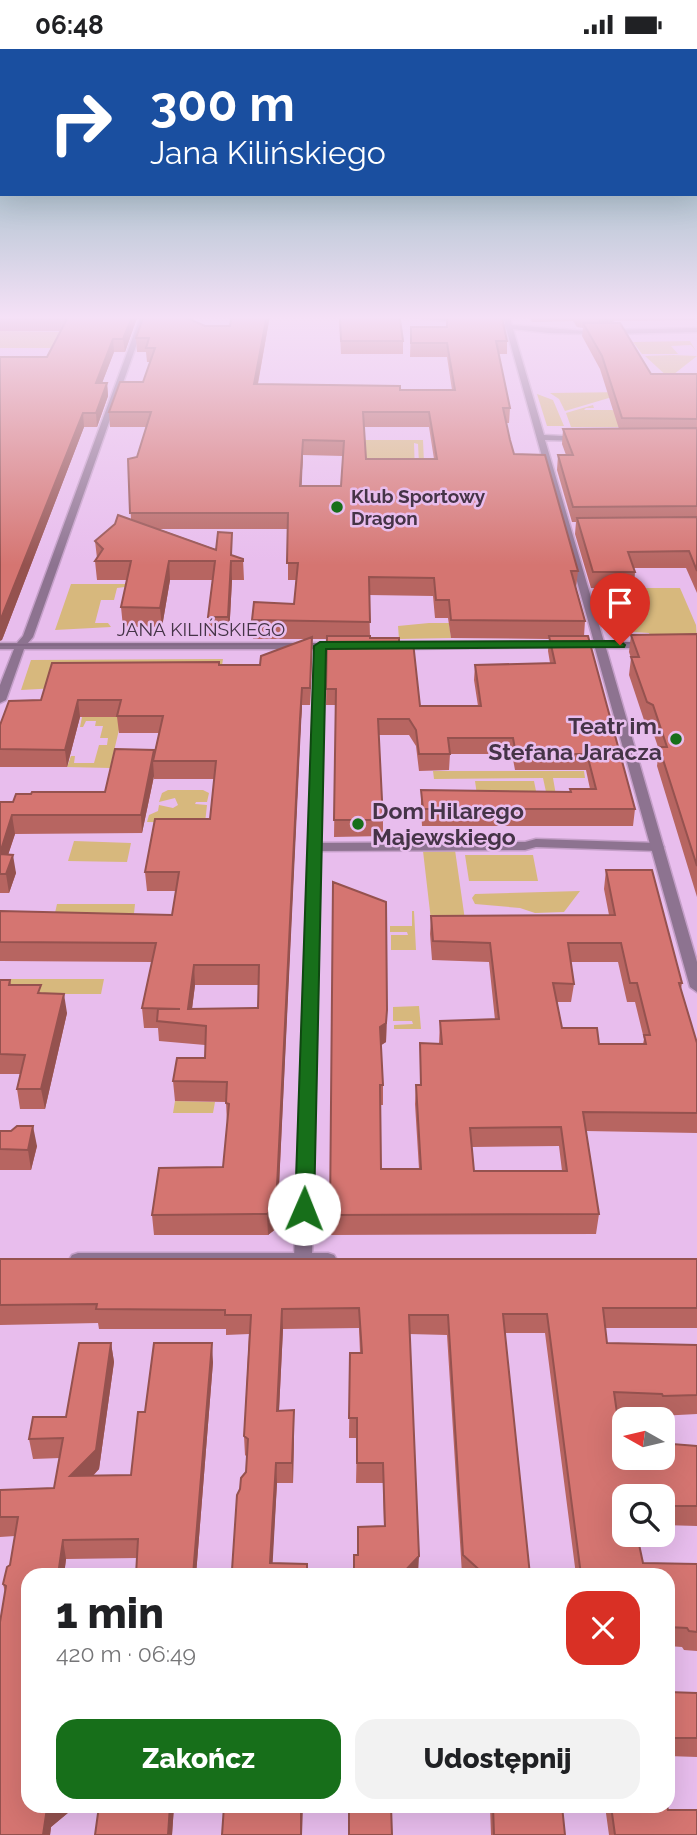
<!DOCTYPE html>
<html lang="pl">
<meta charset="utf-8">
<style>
body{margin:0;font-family:Raleway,sans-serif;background:#f2f2f2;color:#202124;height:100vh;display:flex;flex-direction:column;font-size:26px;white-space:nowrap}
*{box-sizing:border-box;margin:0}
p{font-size:23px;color:#757577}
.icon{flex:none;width:38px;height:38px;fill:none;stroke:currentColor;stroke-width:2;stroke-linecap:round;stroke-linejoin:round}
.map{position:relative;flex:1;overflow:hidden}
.drawer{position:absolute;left:21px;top:1519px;width:654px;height:245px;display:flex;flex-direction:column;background:#fff;border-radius:21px;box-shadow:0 7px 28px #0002}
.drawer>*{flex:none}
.hud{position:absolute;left:0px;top:0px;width:698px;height:147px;box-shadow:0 7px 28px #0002;background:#1a4fa0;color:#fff;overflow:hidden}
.needle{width:46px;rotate:278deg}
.tools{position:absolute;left:612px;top:1358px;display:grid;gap:14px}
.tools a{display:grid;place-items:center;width:63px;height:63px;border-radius:14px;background:#fff;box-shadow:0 7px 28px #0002;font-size:35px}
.pin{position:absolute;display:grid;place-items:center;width:60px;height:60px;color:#fff;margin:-72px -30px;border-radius:50% 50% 50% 0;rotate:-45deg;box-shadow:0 0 7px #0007}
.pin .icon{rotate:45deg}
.me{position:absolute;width:77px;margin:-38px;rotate:1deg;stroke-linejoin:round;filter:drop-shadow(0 0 5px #0008)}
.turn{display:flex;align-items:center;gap:24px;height:147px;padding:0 35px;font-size:32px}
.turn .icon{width:91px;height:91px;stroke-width:2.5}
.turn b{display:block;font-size:49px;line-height:60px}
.round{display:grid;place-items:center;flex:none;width:74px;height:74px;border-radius:21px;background:#f2f2f2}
.summary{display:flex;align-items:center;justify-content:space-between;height:119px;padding:0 35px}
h1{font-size:42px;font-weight:800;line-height:52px}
.primary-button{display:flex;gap:14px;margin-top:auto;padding:14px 35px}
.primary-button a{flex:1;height:80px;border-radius:21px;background:#176f1a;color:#fff;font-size:28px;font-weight:800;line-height:80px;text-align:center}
.primary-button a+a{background:#f2f2f2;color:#202124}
.status{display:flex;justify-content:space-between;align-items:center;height:49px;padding:0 35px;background:#fff;direction:ltr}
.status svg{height:19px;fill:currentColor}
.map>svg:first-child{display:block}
</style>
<div class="status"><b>06:48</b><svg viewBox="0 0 49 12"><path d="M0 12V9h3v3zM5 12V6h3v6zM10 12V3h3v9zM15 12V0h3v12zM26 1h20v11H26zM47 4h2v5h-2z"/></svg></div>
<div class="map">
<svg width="697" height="1786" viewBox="0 0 697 1786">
<rect width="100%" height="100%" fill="#e8bded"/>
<path fill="#d7b87d" d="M0,282L73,283L64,299H0Z
M690,292L696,302L691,296L671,297L678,305H642L633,293Z
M673,306L697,307L669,329L645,307Z
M629,343L565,362L559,350L550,344Z
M537,345L553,351L564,377H547Z
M593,356L594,359H586L584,361H612L667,378H571L566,364Z
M357,391H423L424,414H419L418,395L414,394L415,426H366V395L357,394Z
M71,535H149L117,539L114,551H101L95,574H108L111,578L55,581Z
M603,539H680L696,576L697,589H651L649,584L616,582Z
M429,574H449L451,589L399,590L398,577Z
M223,610L220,630L21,641L31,611Z
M82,668H122L110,719L67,718L71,707H75L74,714H94L99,696H107L108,689H100L103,677H95L96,672H86L83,678H80Z
M433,722H584L585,729H553L557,752H548L543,729L434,730Z
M475,732H534L538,752L478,753Z
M203,741L209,744L207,753H196L195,755L207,756L205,774L147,773L149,766L158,762L159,756L173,759L178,756L175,749L159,753L162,744L168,741Z
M74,792L131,794L127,813L68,812Z
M455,801L465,871L432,880L423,802Z
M465,806H533L538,832H469Z
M580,842L564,863L535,864L520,859L475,855L472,849L475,845Z
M57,855H135L133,874L53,873Z
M412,862H414L416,901H391V886H408L407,883H390V877H412Z
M7,930H104L101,945H3Z
M419,957L421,980H394V976L413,975L412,972H393V958Z
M175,1052L215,1053L213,1064H173Z"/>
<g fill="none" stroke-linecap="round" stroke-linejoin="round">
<defs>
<path id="pedestrian" d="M536,790L658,794L664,798L658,802L536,798L525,801L315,802L309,798L315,794L525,793Z"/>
<path id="minor" d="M320,594L325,597L312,1210L309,1215L303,1217L297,1215L294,1210L315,597Z"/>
<path id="tertiary" d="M141,266H147L33,588L28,594H345L350,597L345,600H24L6,651L0,654V636L14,600H0V594H17L23,587Z
M395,266H421L466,272L463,274Z
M503,266H509L512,276L597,283L594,285L549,284L513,280L544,386L581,388L585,390L581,392L545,391L604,593H650L655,596L650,599H606L697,913V943L690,938L595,599L588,596L594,593L506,279L501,277L505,275Z
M697,279V283L607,285L604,283L607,281Z
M566,593L571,596L570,598L397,600L392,597L397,594Z
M78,1204H328L334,1206L337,1211L334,1216L328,1218H78L72,1216L69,1211L72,1206Z"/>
</defs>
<use href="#pedestrian" stroke="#c49fc8" stroke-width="3"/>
<use href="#minor" stroke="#c49fc8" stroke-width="3"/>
<use href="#tertiary" stroke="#c49fc8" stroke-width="3"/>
<use href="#pedestrian" fill="#8d7390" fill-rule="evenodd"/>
<use href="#minor" fill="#8d7390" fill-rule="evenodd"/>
<use href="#tertiary" fill="#8d7390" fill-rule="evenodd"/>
<path stroke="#836886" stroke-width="2" d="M393,595L648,594
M0,596L347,595"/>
</g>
<path fill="#b76561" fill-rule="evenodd" d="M0,266H138L125,303H114L102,334H107L108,347L97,378H84L2,591L47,308L61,282H0Z
M232,266H270L258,335L400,341H452L447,308H410L411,278H446V266H499L507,292V305H499L510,359L509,374H506L510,391L514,405L578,522L576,539L585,572L584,587L635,760L633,777H422L421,758V741L570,743V740H590L586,721H515L512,705H450L449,721L419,722L416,697L409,686H379L383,771V787L334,788L336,656H326L327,590H312L310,656H302L300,687L277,1179L268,1186H154L152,1166L223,1118L227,1074L226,1053L175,1052L173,1032L205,1009V996L159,992L158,979H144L142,959L152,913L0,912V862L172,866L176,842H147L145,823L210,770L214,730H154V727L142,784L15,785L8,806L16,824L9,844H0V753H13L105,743L154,705L159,684H119L117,668H80L67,718H0V676L41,651L219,616H260L307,590H253L252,571L294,555L296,531H288V480H159L243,510L244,531H232L229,587H209L208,568L213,531H170L162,578H123L121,558L127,531H97L95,512L97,509L95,492L131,470L128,410L137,408L146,378H110L109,363L143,333L150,313H147L146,303H137L136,289L205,277H230ZM364,378H429L434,410H366ZM303,406L343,407L341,437H301ZM369,546L433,547L435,569H448L451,589L549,590L548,602L550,614L475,616L474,631L478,657H420L399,593L370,589ZM195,936H259L258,959L192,960Z
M339,266H372V268L403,292V305H341Z
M529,266H695V271L613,272V274L651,325H697V544L686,519H634L635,523L634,539H591L575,485L576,473H572L557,421L558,406H566L562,395L563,380H619L600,320L582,287L583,279L577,278L573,272L532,273Z
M697,585V848L657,717L659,701L650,674L644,671L629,626L631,609L629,603L631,586Z
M606,821L682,934L681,940L697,994V1084L586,1082L599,1165L596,1185L331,1186L330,1166L387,961L386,993L381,996L383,1036V1056H380L381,1120H419L415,1055L416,1036H420V994L439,995L440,972L495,971L489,913L432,911L430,885L431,867L609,866L604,840ZM570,913H618L627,953H635L644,990L643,995H599L562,979L557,953H571L574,935ZM559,1097L562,1122H474L472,1098Z
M0,931H10L11,936L42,944L67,964L45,1060H20L17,1040L20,1025H0Z
M0,1082L37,1097L31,1121H0Z
M0,1210H697V1279H605L607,1294L697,1296V1365L659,1367L658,1364L617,1363L622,1399L697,1397V1477L663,1476V1447H625L643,1514L697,1515V1602L684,1601L682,1598L668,1597V1526H576L545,1284H505L530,1526H463L462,1525L447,1286L409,1285L419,1507L358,1506L384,1477L383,1434H356L357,1389H349L350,1304H360L359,1279L283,1280L279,1362L294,1381L293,1434H277L272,1514L307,1515V1526H233L240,1440L246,1423L247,1408L245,1406L244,1387L249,1285L226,1286V1280H99L98,1274L0,1276Z
M111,1294L114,1313L99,1420L93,1427L131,1426L145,1363L213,1313L196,1526H136L137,1509L66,1510L64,1526H28V1757H174L172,1786L98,1763H69L51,1778L50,1786H0L5,1543L3,1535L10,1516L15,1487L0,1488V1441L54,1439L60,1409L33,1410L29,1390L66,1368Z
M668,1643L697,1644V1708L668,1707Z
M490,1757H562L565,1786H491Z
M605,1757H667L668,1761L697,1786H609Z"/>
<path fill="#95524f" d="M133,266H138L125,303L123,290Z
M267,266H270L255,349L254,335Z
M599,266H614L613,278L598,280Z
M113,290L114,303L97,347L96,334Z
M107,334L108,347L97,378L96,364Z
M83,364L84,378L2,591L0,592V572Z
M303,391V406L301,454L300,437Z
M169,512L170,531L162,578L160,559Z
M231,512L232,531L229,587L228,568Z
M312,588V605L310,656V639Z
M302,639V656L277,1179L268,1186L267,1165Z
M78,651L80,668L67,718L65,701Z
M154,701L155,712H153L154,727L142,784L141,766Z
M12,766L15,785L2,824L0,804Z
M13,806L16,824L9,844L6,825Z
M194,916L195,936L190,975L188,960Z
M64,945L67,964L45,1060L41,1040Z
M387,961L386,993L380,997V978Z
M33,1077L37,1097L31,1121L28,1101Z
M282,1260L283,1280L278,1381L277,1362Z
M111,1294L114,1313L99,1420L74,1446L70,1427Z
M212,1294L213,1313L196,1526H193Z
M294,1361V1381L293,1434L292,1414Z
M276,1414L277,1434L272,1526L270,1514Z
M63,1491L66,1510L64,1526H58Z
M419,1507L418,1526H401Z
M50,1757H67L69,1763L51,1778L50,1786H43L47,1759Z
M170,1757H174L172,1786H168Z
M301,1757H303L302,1786H301Z"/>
<path fill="#d57571" stroke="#95524f" stroke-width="2" fill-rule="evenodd" d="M0,266H133L123,290H113L96,334H107L96,364H83L0,572V308H47L67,270H0Z
M144,266H180L205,277H230L232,266H267L254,335L400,337V341H455L447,294H411V278H447V266H482L502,269L507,292H496L510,359H503L510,391L514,405L545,406L578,522H571L585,572L451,571L449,551H436L434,529L369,528L370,573L252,571L254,553L294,555L298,514H287L288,464H130L128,410L137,408L151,363H109L120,333H143L155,299H146L149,289H136ZM363,363H429L437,410H366ZM303,391L344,392L341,437H300Z
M340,266H372V268L400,270L403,292H341Z
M583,274H620L651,325H697V370L622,369L602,307Z
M697,379V457L573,458L558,406H573L563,380Z
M118,466L216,501L218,483L232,484L231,506L243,510V512H231L228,568H208L215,512H169L160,559L121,558L131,512H95L103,500L95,492L115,475Z
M697,468V522L689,502L628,503L635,523H593L577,469Z
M697,585V817L659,698H667L653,656L647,653L631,608H639L631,586Z
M327,587H370V589H399V593H413L420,657H481L475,616L555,614L549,587H588L635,760H423L421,741L571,743L570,740H596L587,705H516L513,689H448L450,705H419L416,681L409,670H378L383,771H334L336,640H326Z
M312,588L310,639H302L300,670L276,1158L267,1165L152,1166L159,1119L223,1118L229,1055L226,1054L227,1033L173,1032L177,1009H205L206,977L157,972L158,960H180L142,959L156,894L0,893V862L172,866L179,823H145L155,770H210L216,712H153L163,667H117L121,651H78L65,701L0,700V676L9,652L41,651L52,614L219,613V616H260L261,607ZM194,916H259L258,959L188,960Z
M115,700L154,701L141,766H12L0,804V753H13L16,745H31L32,743H105Z
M0,805L13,806L6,825H0Z
M606,821H652L682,934H679L697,994V1064L583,1063L599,1165L330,1166L333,833L386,853L387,961L386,974L380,978L383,1036H380L381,1120H421L416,1036H421L420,994L442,995L440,972L499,970L490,894L433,892L431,867L615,866ZM568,894H621L630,934H637L650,986H644L646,995H599L597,979H562L553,934L574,935ZM561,1078L567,1122H474L470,1079Z
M0,931H10L9,936H41L38,944L64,945L41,1040H17L25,1006L0,1005Z
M17,1077H33L28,1101L0,1100V1082H11Z
M0,1210H697V1259H603L607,1294L697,1296V1346L663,1347L662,1345L614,1343L622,1399H625V1409H663V1398H673V1395L697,1397V1457H663V1447H625V1486H637L643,1514L697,1515V1583L689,1582L687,1579L668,1578V1526H581L547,1265H503L530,1526H485L463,1506L448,1266H409L419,1507L401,1526H354V1506H358V1478L385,1477L383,1414H357V1369H349L350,1304H362L359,1259L282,1260L277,1362L294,1361L292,1414H276L270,1514L307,1515V1526H235L232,1521L237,1446L240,1440L241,1429L246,1423L248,1390L244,1387L251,1266H225V1261L96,1260L97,1255L0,1256Z
M79,1294H111L96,1401L70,1427L131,1426L138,1363H145L154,1294H212L193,1526H136L138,1490L63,1491L58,1526H28V1757H50L47,1759L43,1786H0V1573L6,1537L3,1535L7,1518L10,1516L18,1468H0V1441L54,1439L63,1389L29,1390L33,1368H66Z
M668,1643L697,1644V1689H668Z
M99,1757H170L168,1786H95Z
M224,1757H301V1786H222Z
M349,1757H391L392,1786H349Z
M493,1757H562L565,1786H494Z
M611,1757H667L668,1761H697V1786H615Z"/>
<linearGradient id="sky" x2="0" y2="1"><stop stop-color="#6ba6aa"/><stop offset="0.52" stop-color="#f5e1f7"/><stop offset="1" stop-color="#f5e1f7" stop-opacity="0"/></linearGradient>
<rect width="697" height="516" fill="url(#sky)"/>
<path fill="#176f1a" stroke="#0f4811" stroke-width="2" d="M620,592L625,596L624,598L326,600L314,1160L311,1165L304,1167L298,1165L295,1160L314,597L320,593Z"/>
<g fill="#176f1a" stroke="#e8bded" stroke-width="2.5">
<circle cx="337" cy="458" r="7"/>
<circle cx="676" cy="690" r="7"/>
<circle cx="358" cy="775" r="7"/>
</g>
<g text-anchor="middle" stroke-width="5" stroke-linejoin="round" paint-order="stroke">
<g font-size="19" font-weight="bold" fill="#453447" stroke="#e8bded" text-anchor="start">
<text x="351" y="454">Klub Sportowy<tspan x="351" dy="22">Dragon</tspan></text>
</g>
<g font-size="19" fill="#453447" stroke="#e8bded">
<text x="201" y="587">JANA KILIŃSKIEGO</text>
</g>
<g font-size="23" font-weight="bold" fill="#453447" stroke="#e8bded" text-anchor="end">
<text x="662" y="685">Teatr im.<tspan x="662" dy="26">Stefana Jaracza</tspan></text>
<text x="372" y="770" text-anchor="start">Dom Hilarego<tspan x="372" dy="26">Majewskiego</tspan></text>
</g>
</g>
</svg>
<div class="tools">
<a><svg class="needle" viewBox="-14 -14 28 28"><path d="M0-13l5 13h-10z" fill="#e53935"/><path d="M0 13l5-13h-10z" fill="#757577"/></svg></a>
<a><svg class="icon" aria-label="search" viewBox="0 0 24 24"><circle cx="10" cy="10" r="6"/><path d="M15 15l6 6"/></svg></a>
</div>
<div class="pin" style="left:620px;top:596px;background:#d93025"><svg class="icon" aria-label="arrive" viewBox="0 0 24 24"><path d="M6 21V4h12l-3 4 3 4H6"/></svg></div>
<svg class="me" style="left:304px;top:1160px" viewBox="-20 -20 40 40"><circle r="19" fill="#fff"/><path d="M0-13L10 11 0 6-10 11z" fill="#176f1a"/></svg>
<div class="hud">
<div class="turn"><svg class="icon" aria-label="right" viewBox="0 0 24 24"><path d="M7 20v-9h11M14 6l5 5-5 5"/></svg><div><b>300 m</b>Jana Kilińskiego</div></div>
</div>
<section class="drawer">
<div class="summary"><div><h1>1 min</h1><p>420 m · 06:49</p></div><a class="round" style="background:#d93025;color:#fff"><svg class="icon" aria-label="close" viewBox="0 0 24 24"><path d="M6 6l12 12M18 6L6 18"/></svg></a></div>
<div class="primary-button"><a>Zakończ</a><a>Udostępnij</a></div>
</section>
</div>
